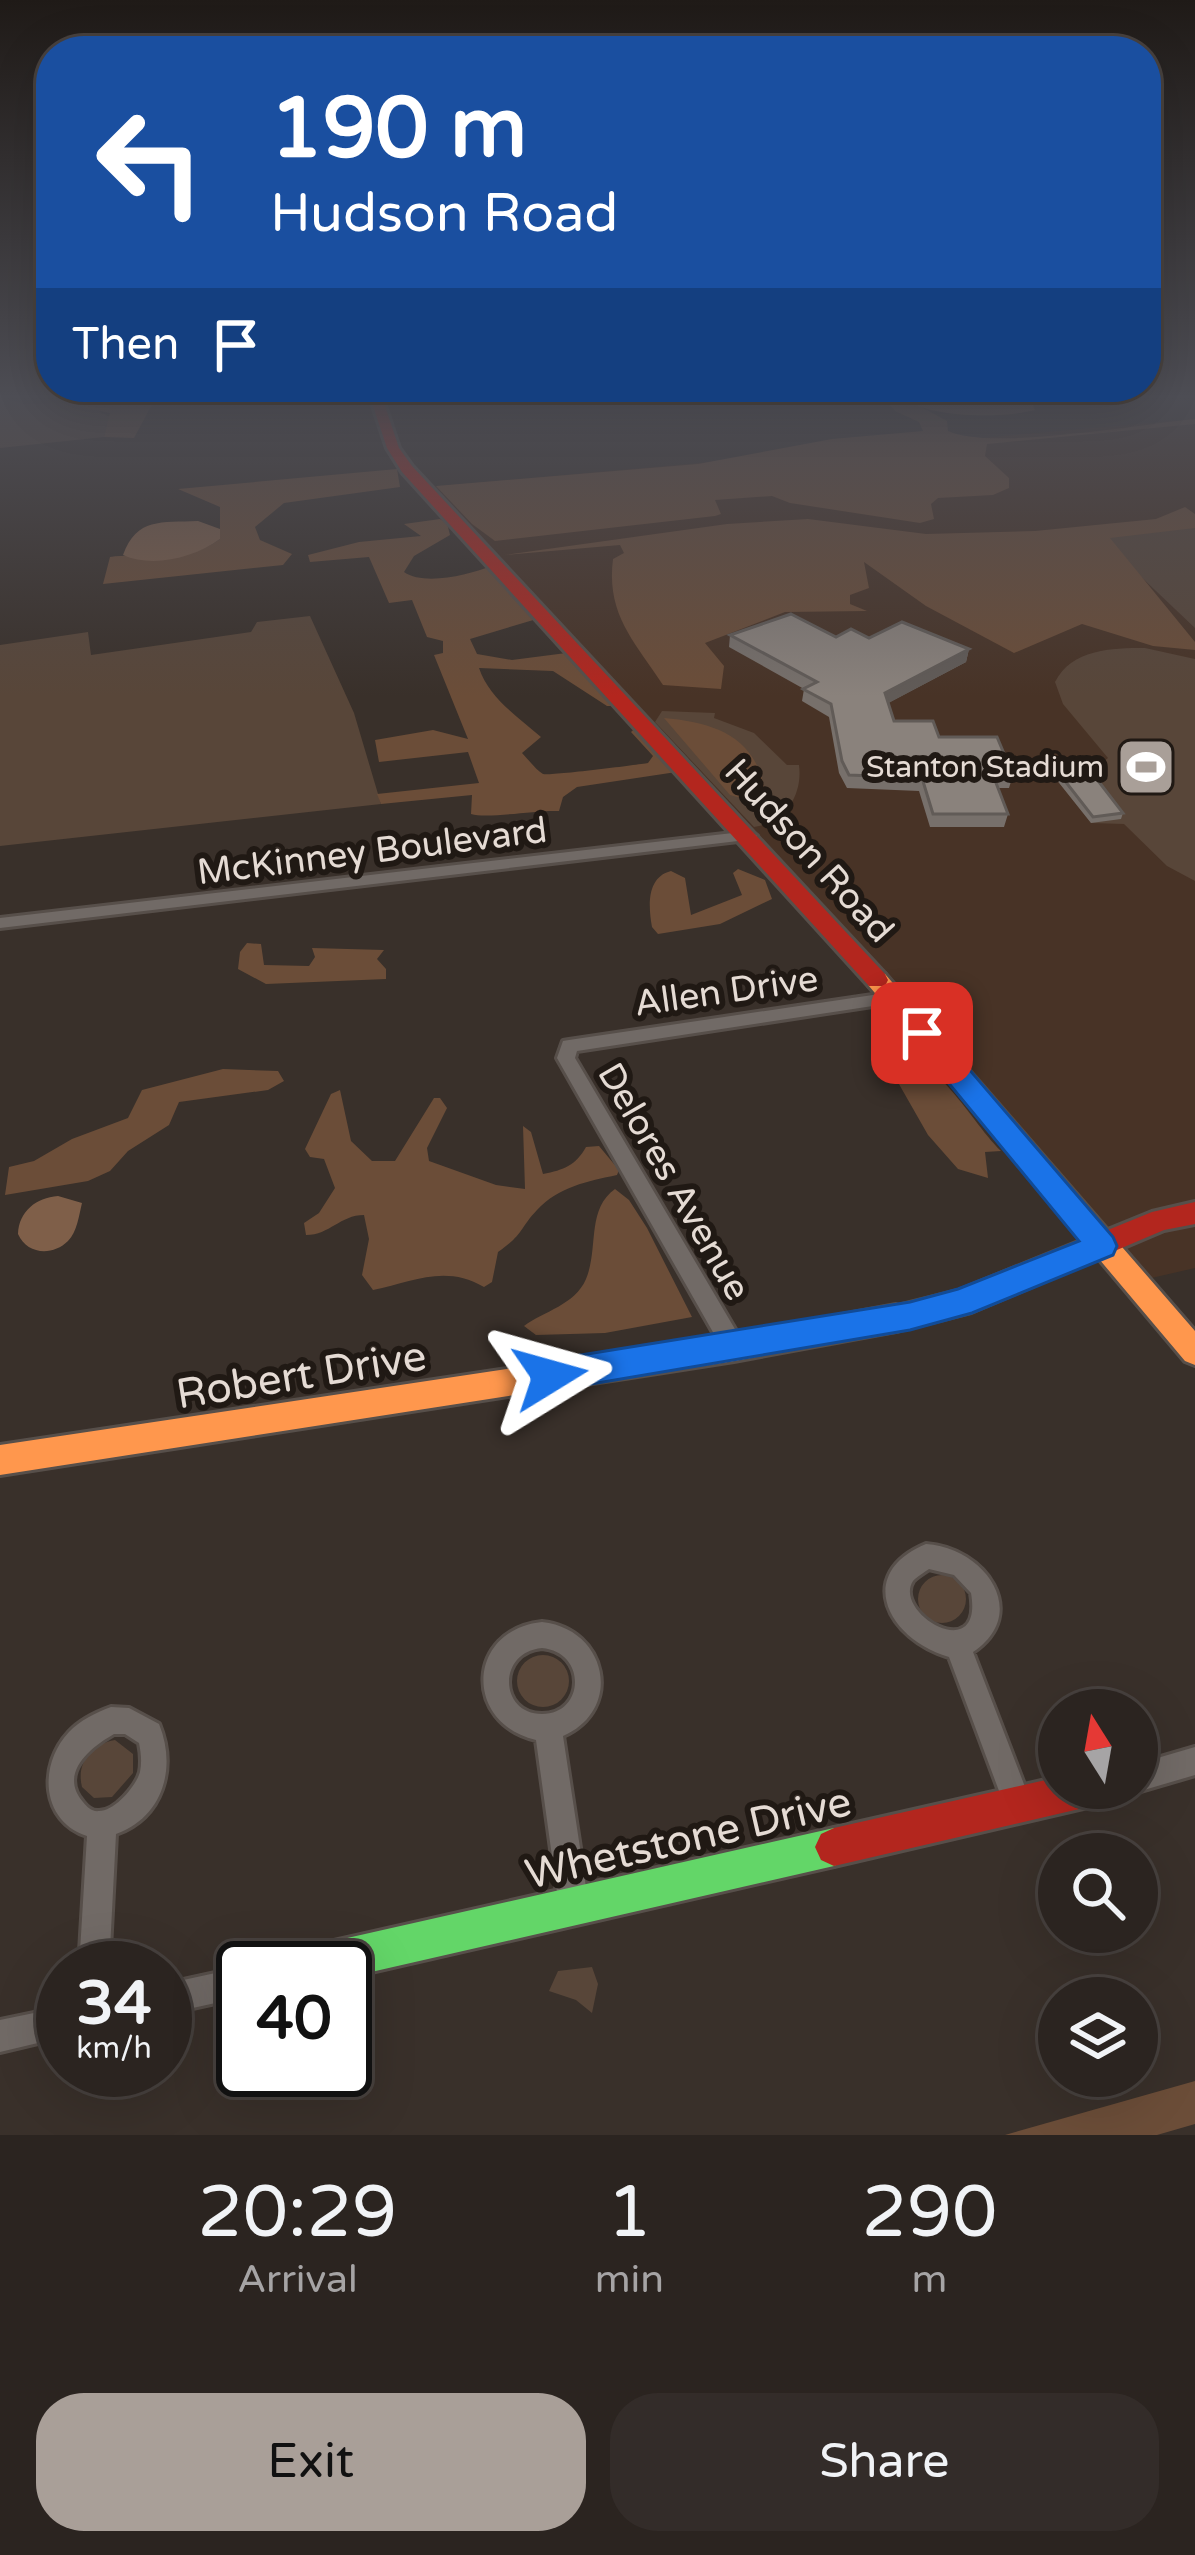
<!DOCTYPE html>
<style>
body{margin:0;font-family:"Varela Round",sans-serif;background:#332c29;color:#f1f3f6;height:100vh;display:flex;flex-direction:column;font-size:45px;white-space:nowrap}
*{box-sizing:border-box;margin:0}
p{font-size:39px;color:#a6a4a5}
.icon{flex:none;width:66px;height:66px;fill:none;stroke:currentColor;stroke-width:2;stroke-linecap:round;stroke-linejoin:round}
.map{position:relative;height:2135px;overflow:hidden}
.sheet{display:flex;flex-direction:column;background:#2b2420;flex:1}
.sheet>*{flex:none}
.guide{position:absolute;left:36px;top:36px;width:1125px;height:366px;border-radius:48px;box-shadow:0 12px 48px #0002,0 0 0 3px #47413e;background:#1a4fa0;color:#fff;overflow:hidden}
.needle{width:78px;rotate:349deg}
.controls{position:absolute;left:1038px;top:1689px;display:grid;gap:24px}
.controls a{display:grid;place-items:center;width:120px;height:120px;border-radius:50%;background:#2b2420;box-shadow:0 12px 48px #0002,0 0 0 3px #47413e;font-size:60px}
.speed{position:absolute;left:36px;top:1941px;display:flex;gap:24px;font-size:60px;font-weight:700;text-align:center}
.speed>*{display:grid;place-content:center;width:156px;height:156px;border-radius:50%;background:#2b2420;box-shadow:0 12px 48px #0002,0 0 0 3px #47413e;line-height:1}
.speed small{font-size:30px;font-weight:400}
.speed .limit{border:6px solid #111;border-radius:18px;background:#fff;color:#111}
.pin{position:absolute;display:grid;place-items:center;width:102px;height:102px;color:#fff;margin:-51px;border-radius:24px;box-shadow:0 6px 18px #0006}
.me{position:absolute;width:132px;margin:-66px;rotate:82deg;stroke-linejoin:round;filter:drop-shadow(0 0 9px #0008)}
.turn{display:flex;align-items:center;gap:42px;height:252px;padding:0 36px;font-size:54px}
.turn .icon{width:156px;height:156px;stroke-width:2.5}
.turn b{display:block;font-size:84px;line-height:102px}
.then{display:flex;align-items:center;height:114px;padding:0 36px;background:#0003;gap:24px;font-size:45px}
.eta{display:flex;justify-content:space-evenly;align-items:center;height:204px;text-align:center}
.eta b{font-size:72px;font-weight:600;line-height:84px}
.primary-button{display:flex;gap:24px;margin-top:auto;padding:24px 36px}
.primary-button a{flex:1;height:138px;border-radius:48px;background:#a99f98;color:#111;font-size:48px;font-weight:600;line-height:138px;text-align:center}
.primary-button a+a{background:#332c29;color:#f1f3f6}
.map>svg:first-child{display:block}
</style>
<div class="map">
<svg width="1195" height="2135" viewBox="0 0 1195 2135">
<rect width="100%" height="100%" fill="#39302a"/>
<path fill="#483326" d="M1195,419V1268L1134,1282L893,998L428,487Z"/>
<path fill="#584639" d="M0,397L23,404L89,403L85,404L110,417L104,437L0,448Z
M1195,527V628L1097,535Z
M310,616L354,713L381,804L0,846V645L88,632L91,655L251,632L257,622Z
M1145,648L1195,659V881L1167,866L1124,824L1091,823L1056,779L1086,775L1108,758L1063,704L1055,682C1072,649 1111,648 1145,648Z
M662,711L715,713L714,718L754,733L787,765H799C803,795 785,823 754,827L655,722Z
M918 1599a24 24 0 1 1 48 0a24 24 0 1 1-48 0Z
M517 1681a26 26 0 1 1 52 0a26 26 0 1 1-52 0Z
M115,1740L133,1754V1773L112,1797L94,1798L82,1787C76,1763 91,1744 115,1740Z
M592,1967L598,1984L592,2013L576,2000L549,1991L558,1971Z"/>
<path fill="#6b4d38" d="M113,397H156L134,438L104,437L110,413L85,408V404Z
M883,397H903L947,421L948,431C989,451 1141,424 1195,419V424L987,444L985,456L1009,478V488L993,495L938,498L931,504L934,519L920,523L790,503L772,496L715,500L721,514L715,516L495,541L472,524L436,486L698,464L832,439L923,431L919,422L895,411Z
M397,469L400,487L284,503L255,527L260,540L292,554L283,565L103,584L110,557C148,552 183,566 220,539V507L178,489Z
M1185,507L1195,514V528L1110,538L1195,642V650L1153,646L1082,624L1014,653L926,606L864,562L869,588L850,595V604L867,611L785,612L705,643L724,666L721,689L663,685C634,641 606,614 613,559L624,553L620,545L504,555L727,524L808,519L926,534L1035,531L1156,519Z
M440,519L447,523L450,535L414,556L404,572C424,586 469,575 491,566L540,618L470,639L477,654L512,660L574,652L624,706H607L553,671L479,668C489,698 518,717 541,737L522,753C528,759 536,770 543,774C549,776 636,765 648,763L653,756L631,732L640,724L683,771L577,787L563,797L559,811C534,810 488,819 471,814L472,795L381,804L377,794L479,783L468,752L379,762L375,740L433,730L468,739L434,655L443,653V641L427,637L412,600L389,603L369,557L310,562L308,555L359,542L421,536L404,524Z
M664,718C711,722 754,735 764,787L741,798L730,795Z
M738,869L765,880L772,899L720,924L658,934L652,927C648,905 647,877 671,871L685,878L691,915L742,895L733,873Z
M247,943L261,944L264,965L309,966L315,957L312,948L384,950L377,959L386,969V979L266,984L238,969L240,952Z
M879,1049C936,1049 966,1116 1001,1151L985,1152L988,1178L958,1169L928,1135Z
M223,1069L278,1071L284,1081L268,1090L179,1102L169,1125L128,1151L110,1171L88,1181L5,1195L9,1167L34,1161L72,1139L128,1118L142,1090Z
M340,1090L351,1141L372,1161H395L434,1098H440L447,1108L427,1148L429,1161L496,1185L525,1189L523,1126L531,1132L543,1174C564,1170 576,1165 586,1147L599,1146L619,1170L617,1175C588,1181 558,1187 537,1210C519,1229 524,1234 498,1252L492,1282L484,1287C445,1264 412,1282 373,1290L362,1275L369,1239L364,1215C340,1215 330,1235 306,1235L304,1223L319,1213L335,1188L324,1159L310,1157L305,1149L331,1094Z
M615,1189L629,1200L647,1228L692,1317L605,1333L536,1335L524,1326C544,1311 575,1305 586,1279C599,1248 586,1210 615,1189Z
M1195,2081V2124L1157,2135H1005Z"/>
<path fill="#7f5f49" d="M903,397H1030L1035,410C1005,418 926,419 903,397Z
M198,521L220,529V539C194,558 152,568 123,555C137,517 161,523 198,521Z
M58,1196L82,1203C79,1215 77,1232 68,1241C53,1256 27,1255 18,1234C19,1211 36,1198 58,1196Z"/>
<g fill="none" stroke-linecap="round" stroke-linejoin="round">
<defs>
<path id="street" d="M750,831L757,836L755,839L0,928V918Z
M893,992L902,998L899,1002L577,1051L575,1058L742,1341L745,1348L742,1355L734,1358L726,1355L557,1058L563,1041L569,1040Z
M926,1544C985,1548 1031,1613 973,1652L1032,1805L1028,1815L1018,1819L1008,1815L949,1657C888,1639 854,1574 926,1544ZM929,1569L954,1575L971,1593C984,1667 892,1613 913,1581C915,1578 926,1571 929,1569Z
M542,1622C607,1629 624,1709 563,1736L589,1907L584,1917L574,1922L564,1917L559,1907L536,1740C463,1723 467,1630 542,1622ZM542,1648C587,1652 585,1714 542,1714C499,1714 497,1652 542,1648Z
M111,1707L129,1708L159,1724C177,1768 163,1817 116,1834L109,1968H79L87,1836C41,1821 38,1765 69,1732C79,1721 97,1712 111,1707ZM114,1734H125L139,1743C141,1753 142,1762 140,1772C136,1786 115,1811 99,1811C92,1812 87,1807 83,1802C58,1773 91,1747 114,1734Z
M1195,1747V1775L1137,1792L1128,1788H1137V1764Z
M243,1967L246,1968H243V1997L165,2014V1984Z
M63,2007V2037L0,2052V2020Z"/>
<path id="fast" d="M834,1828L847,1834L853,1847L847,1860L834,1866L345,1978V1968H283L289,1954L303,1948Z"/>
<path id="slow" d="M877,972L885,974L1195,1331V1365L1185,1361L869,986L866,980L869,974Z
M896,1305L906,1309L910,1318L906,1327L896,1331L734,1361L0,1475V1445L734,1335Z"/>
<path id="jam" d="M370,397H382L399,448L412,466L885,974L888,980L885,986H869L402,472L387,448Z
M1195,1202V1224L1164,1230L971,1312L896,1331L886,1327L882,1318L886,1309L958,1291L1152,1212Z
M1059,1777V1788H1110L1105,1801L1092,1806L834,1866L821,1860L815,1847L821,1834L834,1828Z"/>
</defs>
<use href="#street" stroke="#574f4a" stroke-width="6"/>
<use href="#fast" stroke="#574f4a" stroke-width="6"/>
<use href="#slow" stroke="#574f4a" stroke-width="6"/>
<use href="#jam" stroke="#574f4a" stroke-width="6"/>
<use href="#street" fill="#716a66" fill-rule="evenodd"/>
<use href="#fast" fill="#63d668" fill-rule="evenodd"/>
<use href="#slow" fill="#ff974d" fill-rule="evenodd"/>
<use href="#jam" fill="#b3261e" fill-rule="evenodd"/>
</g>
<path fill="#77706b" d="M730,635L869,638L969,649L966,662L888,703L894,721L939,737L1013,775L1009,788H998L1008,814L1004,827H930L919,791L847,788L839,773L829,717L802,701L804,689L729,647Z
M1058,772L1123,813L1121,819L1091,823L1056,779Z"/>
<path fill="#615b57" d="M969,649L966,662L883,706L885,693Z"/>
<path fill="#8a827c" stroke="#615b57" stroke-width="3" d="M791,614L836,637L851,629L869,638L902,622L969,649L885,693L894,721H933L939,737H997L1013,775H993L1008,814H933L922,778L849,775L842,761L831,704L803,689L817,682L730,635Z
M1089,769L1123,813L1093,817L1058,772Z"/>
<linearGradient id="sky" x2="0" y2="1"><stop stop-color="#1f1a17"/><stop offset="0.57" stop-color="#4e4e55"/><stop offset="1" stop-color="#4e4e55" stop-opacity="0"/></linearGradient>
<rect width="1195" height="696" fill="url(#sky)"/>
<path fill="#1a73e8" stroke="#114b97" stroke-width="3" d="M922,1024L932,1026L1113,1237L1117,1246L1113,1255L972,1313L910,1330L550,1391L538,1386L533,1376L538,1365L550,1360L910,1302L958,1289L1079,1241L913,1040L909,1033Z"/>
<defs>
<symbol id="stadium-square" viewBox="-11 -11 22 22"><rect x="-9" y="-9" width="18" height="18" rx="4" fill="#a99f98" stroke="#201914"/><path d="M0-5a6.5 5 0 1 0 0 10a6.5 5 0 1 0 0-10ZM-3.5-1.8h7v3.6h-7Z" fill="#fff"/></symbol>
</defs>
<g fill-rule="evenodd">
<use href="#stadium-square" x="1113" y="734" width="66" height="66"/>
</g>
<g text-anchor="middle" stroke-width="12" stroke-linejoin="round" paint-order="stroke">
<g font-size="30" fill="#e5dbd4" stroke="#201914" text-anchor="end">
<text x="1104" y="777">Stanton Stadium</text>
</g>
<g font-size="36" fill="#e5dbd4" stroke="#201914">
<text transform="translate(372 850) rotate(-7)" y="13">McKinney Boulevard</text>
<text transform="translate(810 850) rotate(48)" y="13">Hudson Road</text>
<text transform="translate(726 990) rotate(-8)" y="13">Allen Drive</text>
<text transform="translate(675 1181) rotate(60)" y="13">Delores Avenue</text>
</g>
<g font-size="42" fill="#e5dbd4" stroke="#201914">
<text transform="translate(301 1374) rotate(-9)" y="15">Robert Drive</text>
<text transform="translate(688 1837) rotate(-13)" y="15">Whetstone Drive</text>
</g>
</g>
</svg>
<div class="controls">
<a><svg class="needle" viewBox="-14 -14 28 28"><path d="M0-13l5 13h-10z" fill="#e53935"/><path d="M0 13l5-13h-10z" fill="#a6a4a5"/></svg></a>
<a><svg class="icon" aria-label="search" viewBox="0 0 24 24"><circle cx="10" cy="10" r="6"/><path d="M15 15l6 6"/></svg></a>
<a><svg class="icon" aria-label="layers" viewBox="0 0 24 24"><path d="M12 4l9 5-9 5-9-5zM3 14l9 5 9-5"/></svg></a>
</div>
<div class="speed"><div>34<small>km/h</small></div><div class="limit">40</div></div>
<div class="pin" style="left:922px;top:1033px;background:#d93025"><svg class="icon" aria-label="arrive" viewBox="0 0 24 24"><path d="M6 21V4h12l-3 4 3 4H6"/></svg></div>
<svg class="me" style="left:550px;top:1376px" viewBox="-20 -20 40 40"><path d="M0-17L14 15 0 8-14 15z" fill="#1a73e8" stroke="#fff" stroke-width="4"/></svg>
<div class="guide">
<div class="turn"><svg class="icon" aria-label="left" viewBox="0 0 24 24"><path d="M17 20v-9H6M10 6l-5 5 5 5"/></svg><div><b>190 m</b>Hudson Road</div></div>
<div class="then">Then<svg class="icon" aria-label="arrive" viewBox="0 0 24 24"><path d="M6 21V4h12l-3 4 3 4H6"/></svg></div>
</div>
</div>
<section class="sheet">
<div class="eta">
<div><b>20:29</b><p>Arrival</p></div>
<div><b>1</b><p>min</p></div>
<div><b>290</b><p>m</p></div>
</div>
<div class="primary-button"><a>Exit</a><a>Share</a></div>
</section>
